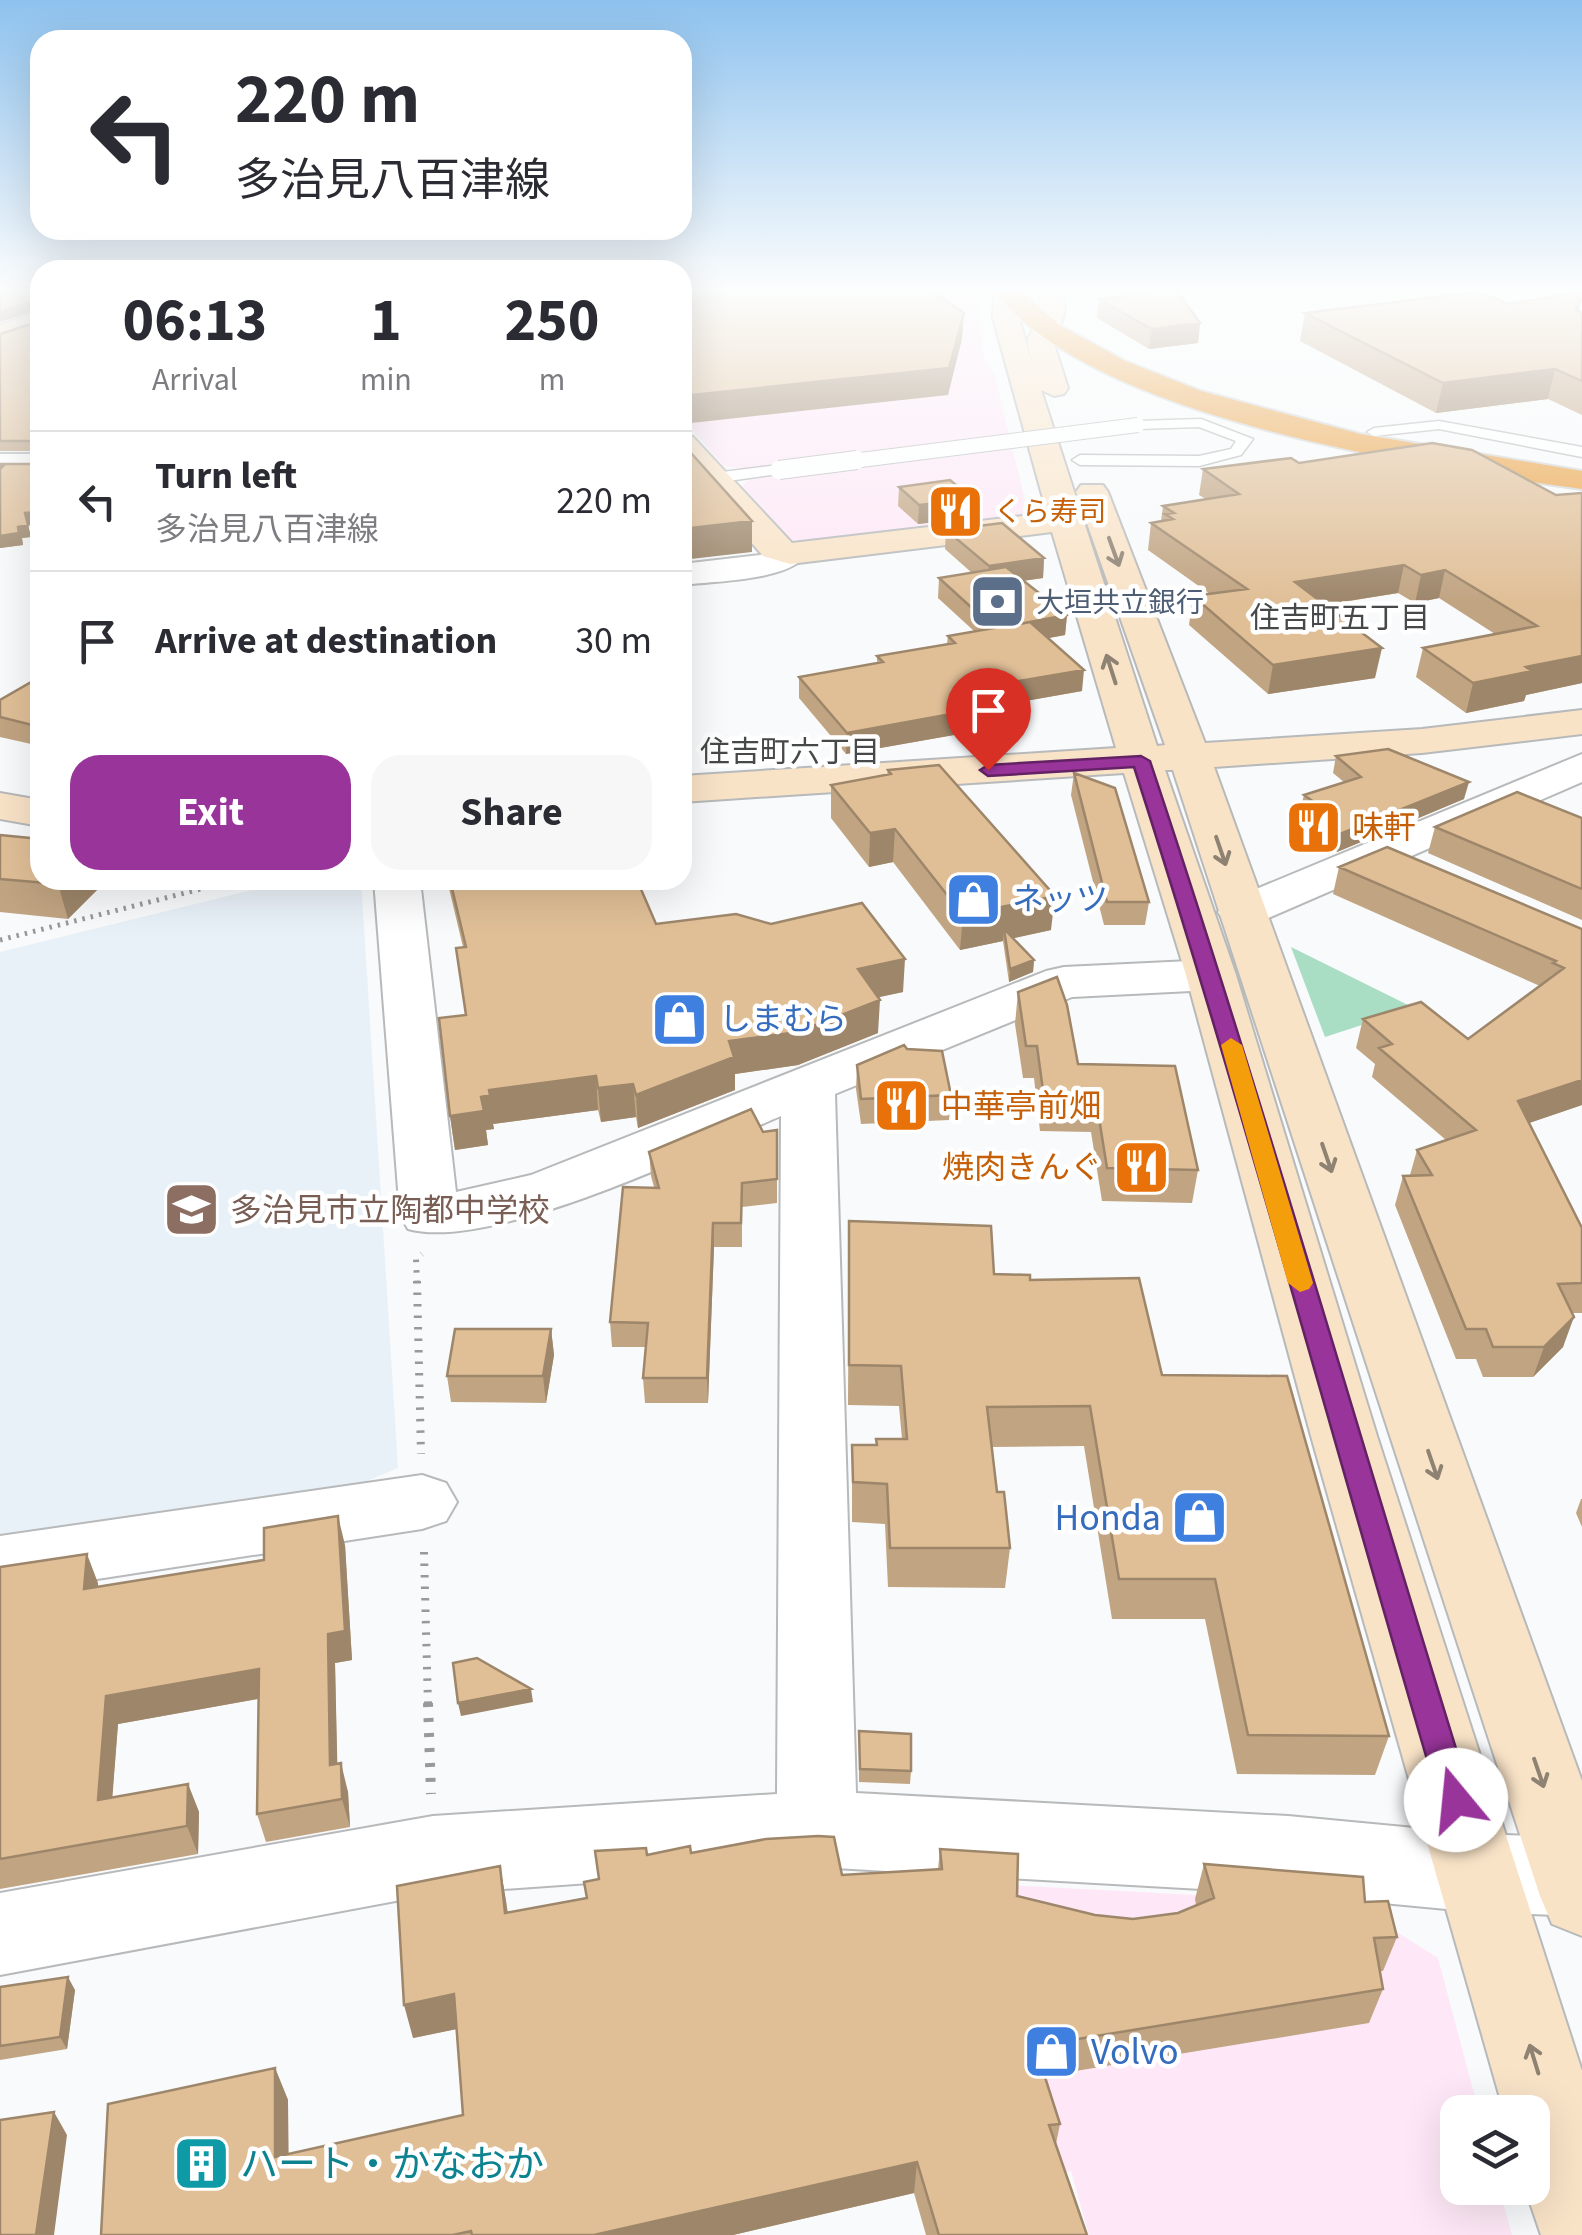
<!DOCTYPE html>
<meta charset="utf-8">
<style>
body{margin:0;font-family:"Source Sans 3","Noto Sans JP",sans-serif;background:#f7f7f7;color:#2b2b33;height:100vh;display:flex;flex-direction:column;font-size:38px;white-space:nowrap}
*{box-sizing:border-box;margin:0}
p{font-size:32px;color:#7c7c81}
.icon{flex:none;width:55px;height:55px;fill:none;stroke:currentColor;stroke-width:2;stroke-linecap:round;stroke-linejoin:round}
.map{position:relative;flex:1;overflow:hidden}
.sheet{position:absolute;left:30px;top:260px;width:662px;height:630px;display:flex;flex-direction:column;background:#fff;border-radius:30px;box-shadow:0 10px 40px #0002}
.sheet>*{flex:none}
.banner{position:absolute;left:30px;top:30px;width:662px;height:210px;border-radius:30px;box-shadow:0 10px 40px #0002;background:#fff;color:#2b2b33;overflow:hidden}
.fabs{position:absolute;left:1440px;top:2095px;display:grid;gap:20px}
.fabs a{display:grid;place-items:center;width:110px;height:110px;border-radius:20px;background:#fff;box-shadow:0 10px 40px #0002;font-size:50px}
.pin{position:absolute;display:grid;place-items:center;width:85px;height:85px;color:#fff;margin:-102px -42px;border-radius:50% 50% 50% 0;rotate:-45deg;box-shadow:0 0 10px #0007}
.pin .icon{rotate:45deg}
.me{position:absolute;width:110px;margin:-55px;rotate:343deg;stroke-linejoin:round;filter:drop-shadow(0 0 8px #0008)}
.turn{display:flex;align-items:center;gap:35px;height:210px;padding:0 40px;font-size:45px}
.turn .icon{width:130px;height:130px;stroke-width:2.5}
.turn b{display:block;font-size:70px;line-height:85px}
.eta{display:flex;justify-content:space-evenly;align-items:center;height:170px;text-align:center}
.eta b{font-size:60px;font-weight:700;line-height:70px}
.button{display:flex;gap:20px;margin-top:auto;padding:20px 40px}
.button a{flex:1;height:115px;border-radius:30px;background:#98349a;color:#fff;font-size:40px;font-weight:700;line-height:115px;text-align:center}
.button a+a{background:#f7f7f7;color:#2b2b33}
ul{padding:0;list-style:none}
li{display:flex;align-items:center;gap:30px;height:140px;padding:0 40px;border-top:2px solid #e1e1e2}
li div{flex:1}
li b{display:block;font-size:38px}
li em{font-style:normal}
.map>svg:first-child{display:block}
</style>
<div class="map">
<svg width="1582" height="2235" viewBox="0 0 1582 2235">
<rect width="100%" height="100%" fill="#f8fafb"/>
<path fill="#fee8f7" d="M682,291H975L985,362L994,373L1028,512L1019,518L810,545L792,541L742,486L749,480L742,469L724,466L683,419Z
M870,1878L1351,1903L1438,1958L1479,2112H1458V2188H1499L1512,2235H1089L1071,2171L921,2196Z"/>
<path fill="#e9f1f8" d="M293,880H361L398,1468L329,1497L0,1549V952Z"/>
<path fill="#a9ddc4" d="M1291,947L1414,1008L1325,1037Z"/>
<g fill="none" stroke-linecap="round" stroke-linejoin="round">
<defs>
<path id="lane" d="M1201,419L1253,439L1241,455L1199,466L1080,465L1072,460L1080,455L1199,456L1231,449L1236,441L1199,427L1138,429L1131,425L1138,421Z
M1439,421L1582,447V457L1439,429L1374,436L1367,432L1374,428Z
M779,465L785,467V473L714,483L706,478L714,473Z"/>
<path id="street" d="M0,454H40V472H0Z
M790,544L802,547L807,554C789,581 714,581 682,585V564L760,555Z
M1582,754V782L1259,922L1242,926L1225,922L1218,912L1225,902Z
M374,880H420L456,1192L531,1175L1046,971L1064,967L1211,960L1229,964L1236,975L1229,986L1211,990L1072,997L835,1094L856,1793L1288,1816L1478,1834L1582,1838V1916L1478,1912L1288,1894L817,1867L433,1894L0,1975V1893L433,1816L777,1794L781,1116C698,1151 491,1252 408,1229L400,1215Z
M422,1475L446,1483L457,1502L446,1521L422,1529L0,1594V1536Z"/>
<path id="secondary" d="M994,291H1018L1019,318L1033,365L1027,341L1041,311L1039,296L1043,291H1060C1071,309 1061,323 1053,341L1068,388L1064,394L1054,396L1041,390L1157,746L1165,745L1076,492L1081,485H1103L1108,492L1205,743L1422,729L1582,710V734L1422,753L1214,767L1582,1781V1936L1552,1924L1540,1896L1173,770H1165L1236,975L1377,1436L1582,2071V2235H1541L1525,2188H1532V2112H1504L1311,1436L1186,975L1124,773L682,802V776L1116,748L1052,532L790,564L763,556L682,462V434L693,437L792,543L1047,513L993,318Z
M40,311V328L0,342V325Z
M0,793L40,800V826L0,819Z"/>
<path id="highway" d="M995,291H1021L1061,326L1125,361L1201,391L1360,434L1582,471V489C1429,468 1090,419 995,291Z"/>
</defs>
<use href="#lane" stroke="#b7b9ba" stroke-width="3"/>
<use href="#street" stroke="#b7b9ba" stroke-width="4"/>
<use href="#secondary" stroke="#b7b9ba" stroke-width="4"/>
<use href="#highway" stroke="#d3d3d3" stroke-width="4"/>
<path stroke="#98999a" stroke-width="5" stroke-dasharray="2.5 6" stroke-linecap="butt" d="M0,940L236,880"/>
<path stroke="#98999a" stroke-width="6" stroke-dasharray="2.5 8" stroke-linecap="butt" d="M417,1283L416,1259L422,1254"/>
<path stroke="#98999a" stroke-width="8" stroke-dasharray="2.5 9" stroke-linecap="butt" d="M417,1281L421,1454
M424,1552L428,1706"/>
<path stroke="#98999a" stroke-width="10" stroke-dasharray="4 11" stroke-linecap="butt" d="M428,1703L431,1794"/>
<use href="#lane" fill="#fff" fill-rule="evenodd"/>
<use href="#street" fill="#fff" fill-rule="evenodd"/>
<use href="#secondary" fill="#f9e3c7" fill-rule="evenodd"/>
<use href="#highway" fill="#eaa245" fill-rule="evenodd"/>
<defs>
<path id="lane-bridge-far1" d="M837,463L1138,425"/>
<path id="lane-bridge" d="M779,470L857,460"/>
</defs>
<use href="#lane-bridge-far1" stroke="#b7b9ba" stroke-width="16" stroke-linecap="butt"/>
<use href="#lane-bridge" stroke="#b7b9ba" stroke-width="20" stroke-linecap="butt"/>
<use href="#lane-bridge-far1" stroke="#fff" stroke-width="14"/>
<use href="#lane-bridge" stroke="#fff" stroke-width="18"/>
</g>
<path fill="#c1a482" d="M1114,291H1177L1200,323L1198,343L1149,349L1097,318L1099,299L1124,296Z
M1582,292L1579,311L1582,313V415L1548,399L1436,413L1300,341L1305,313L1508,304Z
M40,321V524L28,525L31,537L22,538L23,545L0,548L40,464V451H0V334Z
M1299,463L1556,495L1582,493V683L1526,695L1524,701L1466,713L1416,677L1423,648L1495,634L1439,598L1415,603L1398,593L1325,605L1375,678L1268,694L1189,625L1193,596L1210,594L1148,550L1151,523L1161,521L1163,506L1206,499L1199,495L1203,469Z
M899,487L972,518L918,524L898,506Z
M946,530L1044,558L1043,578L1023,581L1067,615L1065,635L1048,638L1082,691L973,710L971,732L846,754L799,698V677L877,663V656L947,644L948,636L974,631L938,598L939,578L972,573L945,549Z
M40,677V746L0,737V700Z
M1336,756L1464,799L1337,852L1294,824L1298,807L1301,806L1304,795L1344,782L1333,773Z
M888,770L1051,930L1013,938L1034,960L1033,972L1009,982L1003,941L960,950L893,862L869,867L831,818V785L887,774Z
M1074,773L1149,902L1145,925H1104L1071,795Z
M1582,818V920L1428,853L1435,827Z
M0,835L40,880H107L68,919L0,912Z
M1339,867L1582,929V1105L1529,1123L1582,1228V1313H1572L1563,1347L1533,1377H1483L1476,1359H1456L1395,1205L1403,1176L1410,1175L1417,1150L1446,1140L1372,1077L1375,1064L1356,1048L1363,1019L1468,1039L1540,986L1333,894Z
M447,880H637L656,924L903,992L878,997V1033L798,1065L735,1074V1090L638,1128L636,1117L601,1122L598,1110L493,1124L494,1129L486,1130L488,1145L455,1150L450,1116L466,1015L463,947Z
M1018,992L1078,1064L1198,1170L1192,1203L1102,1201L1091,1132L1040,1131L1034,1078H1023L1015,1024Z
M907,1049L951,1095L949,1120L861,1124L856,1089L857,1065Z
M777,1130V1203L742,1207V1247H714L708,1403H645L643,1378L646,1347H612L610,1322L654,1187L651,1176L649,1152Z
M849,1221L994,1274L1030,1280L1162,1375L1389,1736L1375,1775L1237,1774L1205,1619H1112L1084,1446L991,1447L997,1492L1010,1548L1005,1588L888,1587L885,1524L852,1522V1445H876L902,1439L899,1406L848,1405Z
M551,1329L554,1355L546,1403L451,1402L447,1376Z
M1581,1499H1582V1527L1576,1513Z
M345,1545L352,1660L335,1663L337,1764L348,1792L350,1827L266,1842L257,1814L258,1699L118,1724L112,1797L188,1784L199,1812L198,1854L0,1889V1567L98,1583V1587Z
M859,1731L911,1771L910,1784L859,1782Z
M940,1849L1017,1896L1095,1915L1133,1919L1178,1913L1196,1905L1195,1899L1204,1864L1365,1902L1397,1937L1383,1971H1380L1383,1989L1369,2023L1045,2076L1060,2124L1056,2144L1087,2235H926L914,2193L733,2235H101L275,2068L288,2100V2155L463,2115L456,2029L413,2038L500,1866L508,1913L587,1898L599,1879L647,1855L691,1853L842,1875L938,1869Z
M0,1987L75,1990L67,2049L0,2060Z"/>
<path fill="#9d866a" d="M40,299V309L0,322V312Z
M964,313L962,339L948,395L682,424V396Z
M1200,323L1198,343L1149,349L1151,329Z
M1555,369L1548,399L1436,413L1443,383Z
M973,499L972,518L918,524L919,505Z
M40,512V524L28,525L25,513Z
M752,521V552L682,560V529Z
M28,525L31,537L22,538L23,545L0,548V536L18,527Z
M1044,558L1043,578L987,586L989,566Z
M1404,565L1398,593L1290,610L1295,582Z
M1445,570L1439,598L1415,603L1421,575Z
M1067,615L1065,635L1012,645L1014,625Z
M1382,648L1375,678L1268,694L1273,665Z
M1582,656V683L1526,695L1524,701L1466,713L1473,683L1526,667Z
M1084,670L1082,691L954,714L955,692Z
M973,710L971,732L846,754L847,733Z
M1469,782L1464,799L1337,852L1340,834Z
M895,829L893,862L869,867L870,833Z
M63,880H107L68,919L58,884Z
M1055,896L1051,930L1006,940L1004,929L1003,941L960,950L963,915Z
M905,959L903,992L857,1002L858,969Z
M1034,960L1033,972L1009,982L1010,969Z
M880,1000L878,1033L798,1065L735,1074V1090L638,1128L636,1095L729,1041Z
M596,1076L598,1110L493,1124L494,1129L486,1130L488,1145L455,1150L450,1116L481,1097L489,1090Z
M1582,1080V1105L1509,1130L1518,1101Z
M633,1084L636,1117L601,1122L598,1088Z
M713,1223L714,1247L708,1403L707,1378Z
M1574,1317L1563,1347L1533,1377L1544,1347Z
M551,1329L554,1355L546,1403L543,1376Z
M338,1516L345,1545L352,1660L335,1663L338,1793L330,1765L328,1634Z
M87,1554L98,1583L95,1618L84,1589Z
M259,1669L268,1697L118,1724L110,1828L98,1800L106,1696Z
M531,1689L533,1702L461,1716L458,1703Z
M341,1763L348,1792L350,1827L342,1799Z
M188,1784L199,1812L198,1854L187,1826Z
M500,1866L506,1901L511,1948L505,1913Z
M68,1977L75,1990L67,2049L60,2037Z
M454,1994L462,2028L413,2038L404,2005Z
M275,2068L288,2100L289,2189L275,2157Z
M54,2112L67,2135L54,2235H36Z
M917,2162L914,2193L733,2235H594Z"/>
<path fill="#e0bf97" stroke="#9d866a" stroke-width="2.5" d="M0,291H40V301V299L0,312Z
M682,291H932L964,313L949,368L682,396Z
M1154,291H1177L1200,323L1151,329L1099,299L1157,292Z
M1479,292L1508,304L1582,292V296L1576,310L1582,313V381L1555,369L1443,383L1305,313Z
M40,321V512L25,513L28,525L18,527L19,533L0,536V469L3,466H0V464H40V441H0V334Z
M682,443L752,521L682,529Z
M1432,443L1472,450L1556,495L1582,493V656L1526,667L1532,671L1473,683L1423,648L1537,626L1445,570L1421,575L1404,565L1295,582L1382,648L1273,665L1193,596L1247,589L1151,523L1173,519L1165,514L1174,513L1163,506L1239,494L1203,469L1291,458L1299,463Z
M950,480L973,499L919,505L899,487Z
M1002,523L1044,558L989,566L946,530Z
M1006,567L1067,615L1014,625L1030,622L1084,670L955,692L973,710L847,733L799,677L883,662L877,656L955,643L948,636L994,628L939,578Z
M40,677V727L0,717V700Z
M1388,749L1469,782L1340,834L1298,807L1314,802L1304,795L1361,777L1336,756Z
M939,765L1055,896L963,915L895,829L870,833L831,785L891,774L888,770Z
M1074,773L1115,788L1149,902H1107Z
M1517,792L1582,818V889L1435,827Z
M0,835L40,839V880H63L58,884L0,879Z
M1387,847L1582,929V1080L1518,1101L1582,1228V1283L1558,1284L1574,1317L1544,1347H1493L1486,1329H1466L1403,1176L1432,1175L1417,1150L1476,1130L1379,1048L1392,1044L1363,1019L1421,1002L1468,1039L1564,968L1553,963L1556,961L1339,867Z
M450,880H637L656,924L736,914L771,924L862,903L905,959L858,969L880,1000L798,1032L729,1041L734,1057L636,1095L633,1084L598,1088L596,1076L489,1090L490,1095L481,1097L484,1111L450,1116L439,1018L466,1015L456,948L466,947Z
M1004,929L1034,960L1010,969Z
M1057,977L1067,1005L1078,1064L1175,1066L1198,1170L1107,1168L1096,1099L1044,1098L1037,1046H1026L1018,992Z
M904,1045L907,1049L942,1051L951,1095L861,1099L857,1065Z
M751,1109L763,1132L777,1130V1179L742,1183L741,1223H713L707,1378H643L648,1323L610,1322L623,1187L659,1188L649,1152Z
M849,1221L991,1226L994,1274L1030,1275V1280L1139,1278L1162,1375L1287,1376L1389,1736L1248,1735L1215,1579H1119L1090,1406L987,1407L997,1492H1004L1010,1548H890L887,1484L853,1482L852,1445H877L876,1439H907L901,1366L849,1365Z
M455,1329H551L543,1376H447Z
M338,1516L345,1631L328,1634L330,1765L341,1763L342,1799L257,1814L259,1669L106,1696L98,1800L188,1784L187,1826L0,1859V1567L87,1554L84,1589L264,1560V1528Z
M477,1658L531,1689L458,1703L453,1663Z
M859,1731L911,1734V1771L860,1769Z
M818,1836L834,1837L842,1875L942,1869L940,1849L1018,1854L1017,1896L1095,1915L1133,1919L1178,1913L1214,1898L1204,1864L1363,1877L1365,1902L1388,1901L1397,1937L1374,1938L1383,1989L1035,2046L1060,2124L1049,2125L1087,2235H939L917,2162L594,2235H472L471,2231L453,2235H101L108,2104L275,2068V2157L463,2115L454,1994L404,2005L397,1886L500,1866L505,1913L587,1898L584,1882L599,1879L595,1851L646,1848L647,1855L690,1846L691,1853L766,1839Z
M68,1977L60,2037L0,2046V1987Z
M54,2112L36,2235H0V2120Z"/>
<defs><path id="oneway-shaft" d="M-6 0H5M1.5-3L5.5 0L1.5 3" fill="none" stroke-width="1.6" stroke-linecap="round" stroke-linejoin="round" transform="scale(2.5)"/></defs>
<g stroke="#8e8273">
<use href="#oneway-shaft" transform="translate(1114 552) rotate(70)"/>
<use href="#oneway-shaft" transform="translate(1111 669) rotate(-108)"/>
<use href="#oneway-shaft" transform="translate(1221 851) rotate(71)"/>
<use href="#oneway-shaft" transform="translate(1327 1158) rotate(71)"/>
<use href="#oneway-shaft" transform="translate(1433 1465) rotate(71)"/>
<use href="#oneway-shaft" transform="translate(1539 1773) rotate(71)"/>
<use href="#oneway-shaft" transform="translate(1534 2059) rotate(-107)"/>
</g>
<linearGradient id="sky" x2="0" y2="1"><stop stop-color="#8ec2ee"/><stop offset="0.48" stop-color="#fcfdfd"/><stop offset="1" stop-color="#fcfdfd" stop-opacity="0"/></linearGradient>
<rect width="1582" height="603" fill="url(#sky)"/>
<path fill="#98349a" stroke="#632264" stroke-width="2.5" d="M1141,756L1150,761C1265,1105 1364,1454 1472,1800L1467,1811L1456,1815L1444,1811L1439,1800C1337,1456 1244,1109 1134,767L988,776L980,770L988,765Z"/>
<path fill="#f59e0b" d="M1231,1038L1242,1045L1313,1283L1309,1289L1300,1292L1288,1283L1221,1045Z"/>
<defs>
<symbol id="restaurant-square" viewBox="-11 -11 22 22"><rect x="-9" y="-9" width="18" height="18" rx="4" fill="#e8710a" stroke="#fff"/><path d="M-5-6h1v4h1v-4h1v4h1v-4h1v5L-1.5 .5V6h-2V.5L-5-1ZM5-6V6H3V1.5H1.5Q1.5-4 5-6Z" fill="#fff"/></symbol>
<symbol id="bank-square" viewBox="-11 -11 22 22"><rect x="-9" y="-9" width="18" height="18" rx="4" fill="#5c6f8a" stroke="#fff"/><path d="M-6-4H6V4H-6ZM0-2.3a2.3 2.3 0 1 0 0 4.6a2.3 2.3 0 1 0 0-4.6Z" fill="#fff"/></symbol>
<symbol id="shop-square" viewBox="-11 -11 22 22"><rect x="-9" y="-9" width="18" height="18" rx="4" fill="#3f7fe0" stroke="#fff"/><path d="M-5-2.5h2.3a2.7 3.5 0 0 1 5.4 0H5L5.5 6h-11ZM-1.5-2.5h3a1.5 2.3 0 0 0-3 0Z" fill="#fff"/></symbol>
<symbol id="school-square" viewBox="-11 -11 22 22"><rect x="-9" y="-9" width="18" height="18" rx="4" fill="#8d6e63" stroke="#fff"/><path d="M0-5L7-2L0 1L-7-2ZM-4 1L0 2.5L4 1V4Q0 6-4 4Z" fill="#fff"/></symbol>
<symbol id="building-square" viewBox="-11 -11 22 22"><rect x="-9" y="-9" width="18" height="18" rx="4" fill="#0f9aa8" stroke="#fff"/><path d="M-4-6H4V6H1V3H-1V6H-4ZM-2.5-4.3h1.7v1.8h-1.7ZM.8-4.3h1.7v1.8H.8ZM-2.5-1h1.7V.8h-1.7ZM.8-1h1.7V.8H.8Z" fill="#fff"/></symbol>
</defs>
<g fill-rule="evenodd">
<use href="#restaurant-square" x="924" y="480" width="63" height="63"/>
<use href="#bank-square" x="966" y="570" width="63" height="63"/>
<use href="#restaurant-square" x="1282" y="796" width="63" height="63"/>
<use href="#shop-square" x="942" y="868" width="63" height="63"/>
<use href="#shop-square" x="648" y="988" width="63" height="63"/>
<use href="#restaurant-square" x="870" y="1074" width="63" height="63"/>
<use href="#restaurant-square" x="1110" y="1136" width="63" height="63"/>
<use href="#school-square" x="160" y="1178" width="63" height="63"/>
<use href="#shop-square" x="1168" y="1486" width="63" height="63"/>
<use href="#shop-square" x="1020" y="2020" width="63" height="63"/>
<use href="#building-square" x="170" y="2132" width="63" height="63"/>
</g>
<g text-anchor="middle" stroke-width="9" stroke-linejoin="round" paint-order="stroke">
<g font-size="28" fill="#c56008" stroke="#fff" text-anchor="start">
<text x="994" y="521">くら寿司</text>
</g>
<g font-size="28" fill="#4e5e75" stroke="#fff" text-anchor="start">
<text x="1036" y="612">大垣共立銀行</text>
</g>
<g font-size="30" fill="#474849" stroke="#fff">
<text x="1340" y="628">住吉町五丁目</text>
<text x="790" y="762">住吉町六丁目</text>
</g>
<g font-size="32" fill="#c56008" stroke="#fff" text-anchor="start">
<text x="1352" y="838">味軒</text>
<text x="941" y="1117">中華亭前畑</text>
<text x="1102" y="1178" text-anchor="end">焼肉きんぐ</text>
</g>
<g font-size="32" fill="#366cbe" stroke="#fff" text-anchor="start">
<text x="1012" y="910">ネッツ</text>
<text x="719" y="1030">しまむら</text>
</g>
<g font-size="32" fill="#785e54" stroke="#fff" text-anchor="start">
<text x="230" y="1221">多治見市立陶都中学校</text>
</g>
<g font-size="38" fill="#366cbe" stroke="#fff" text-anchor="end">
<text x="1161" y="1530">Honda</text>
<text x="1091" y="2064" text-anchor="start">Volvo</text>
</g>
<g font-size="38" fill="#0d838f" stroke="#fff" text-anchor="start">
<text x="240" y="2177">ハート・かなおか</text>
</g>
</g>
</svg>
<div class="fabs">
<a><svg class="icon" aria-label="layers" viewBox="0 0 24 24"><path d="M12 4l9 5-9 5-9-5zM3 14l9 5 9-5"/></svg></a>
</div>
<div class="pin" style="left:988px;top:770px;background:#d93025"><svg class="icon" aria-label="arrive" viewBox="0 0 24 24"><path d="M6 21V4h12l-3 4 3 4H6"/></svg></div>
<svg class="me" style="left:1456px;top:1800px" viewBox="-20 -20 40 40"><circle r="19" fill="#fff"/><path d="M0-13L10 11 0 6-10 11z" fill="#98349a"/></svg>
<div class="banner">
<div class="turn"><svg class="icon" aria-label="left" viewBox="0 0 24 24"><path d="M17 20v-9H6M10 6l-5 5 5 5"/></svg><div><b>220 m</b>多治見八百津線</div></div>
</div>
<section class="sheet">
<div class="eta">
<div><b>06:13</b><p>Arrival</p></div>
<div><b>1</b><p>min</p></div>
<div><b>250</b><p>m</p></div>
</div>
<ul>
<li><svg class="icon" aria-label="left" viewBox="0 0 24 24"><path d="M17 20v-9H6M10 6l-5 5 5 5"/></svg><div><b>Turn left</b><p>多治見八百津線</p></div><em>220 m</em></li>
<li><svg class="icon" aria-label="arrive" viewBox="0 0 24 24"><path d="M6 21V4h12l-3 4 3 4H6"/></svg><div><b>Arrive at destination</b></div><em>30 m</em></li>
</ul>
<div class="button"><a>Exit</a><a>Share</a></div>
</section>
</div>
